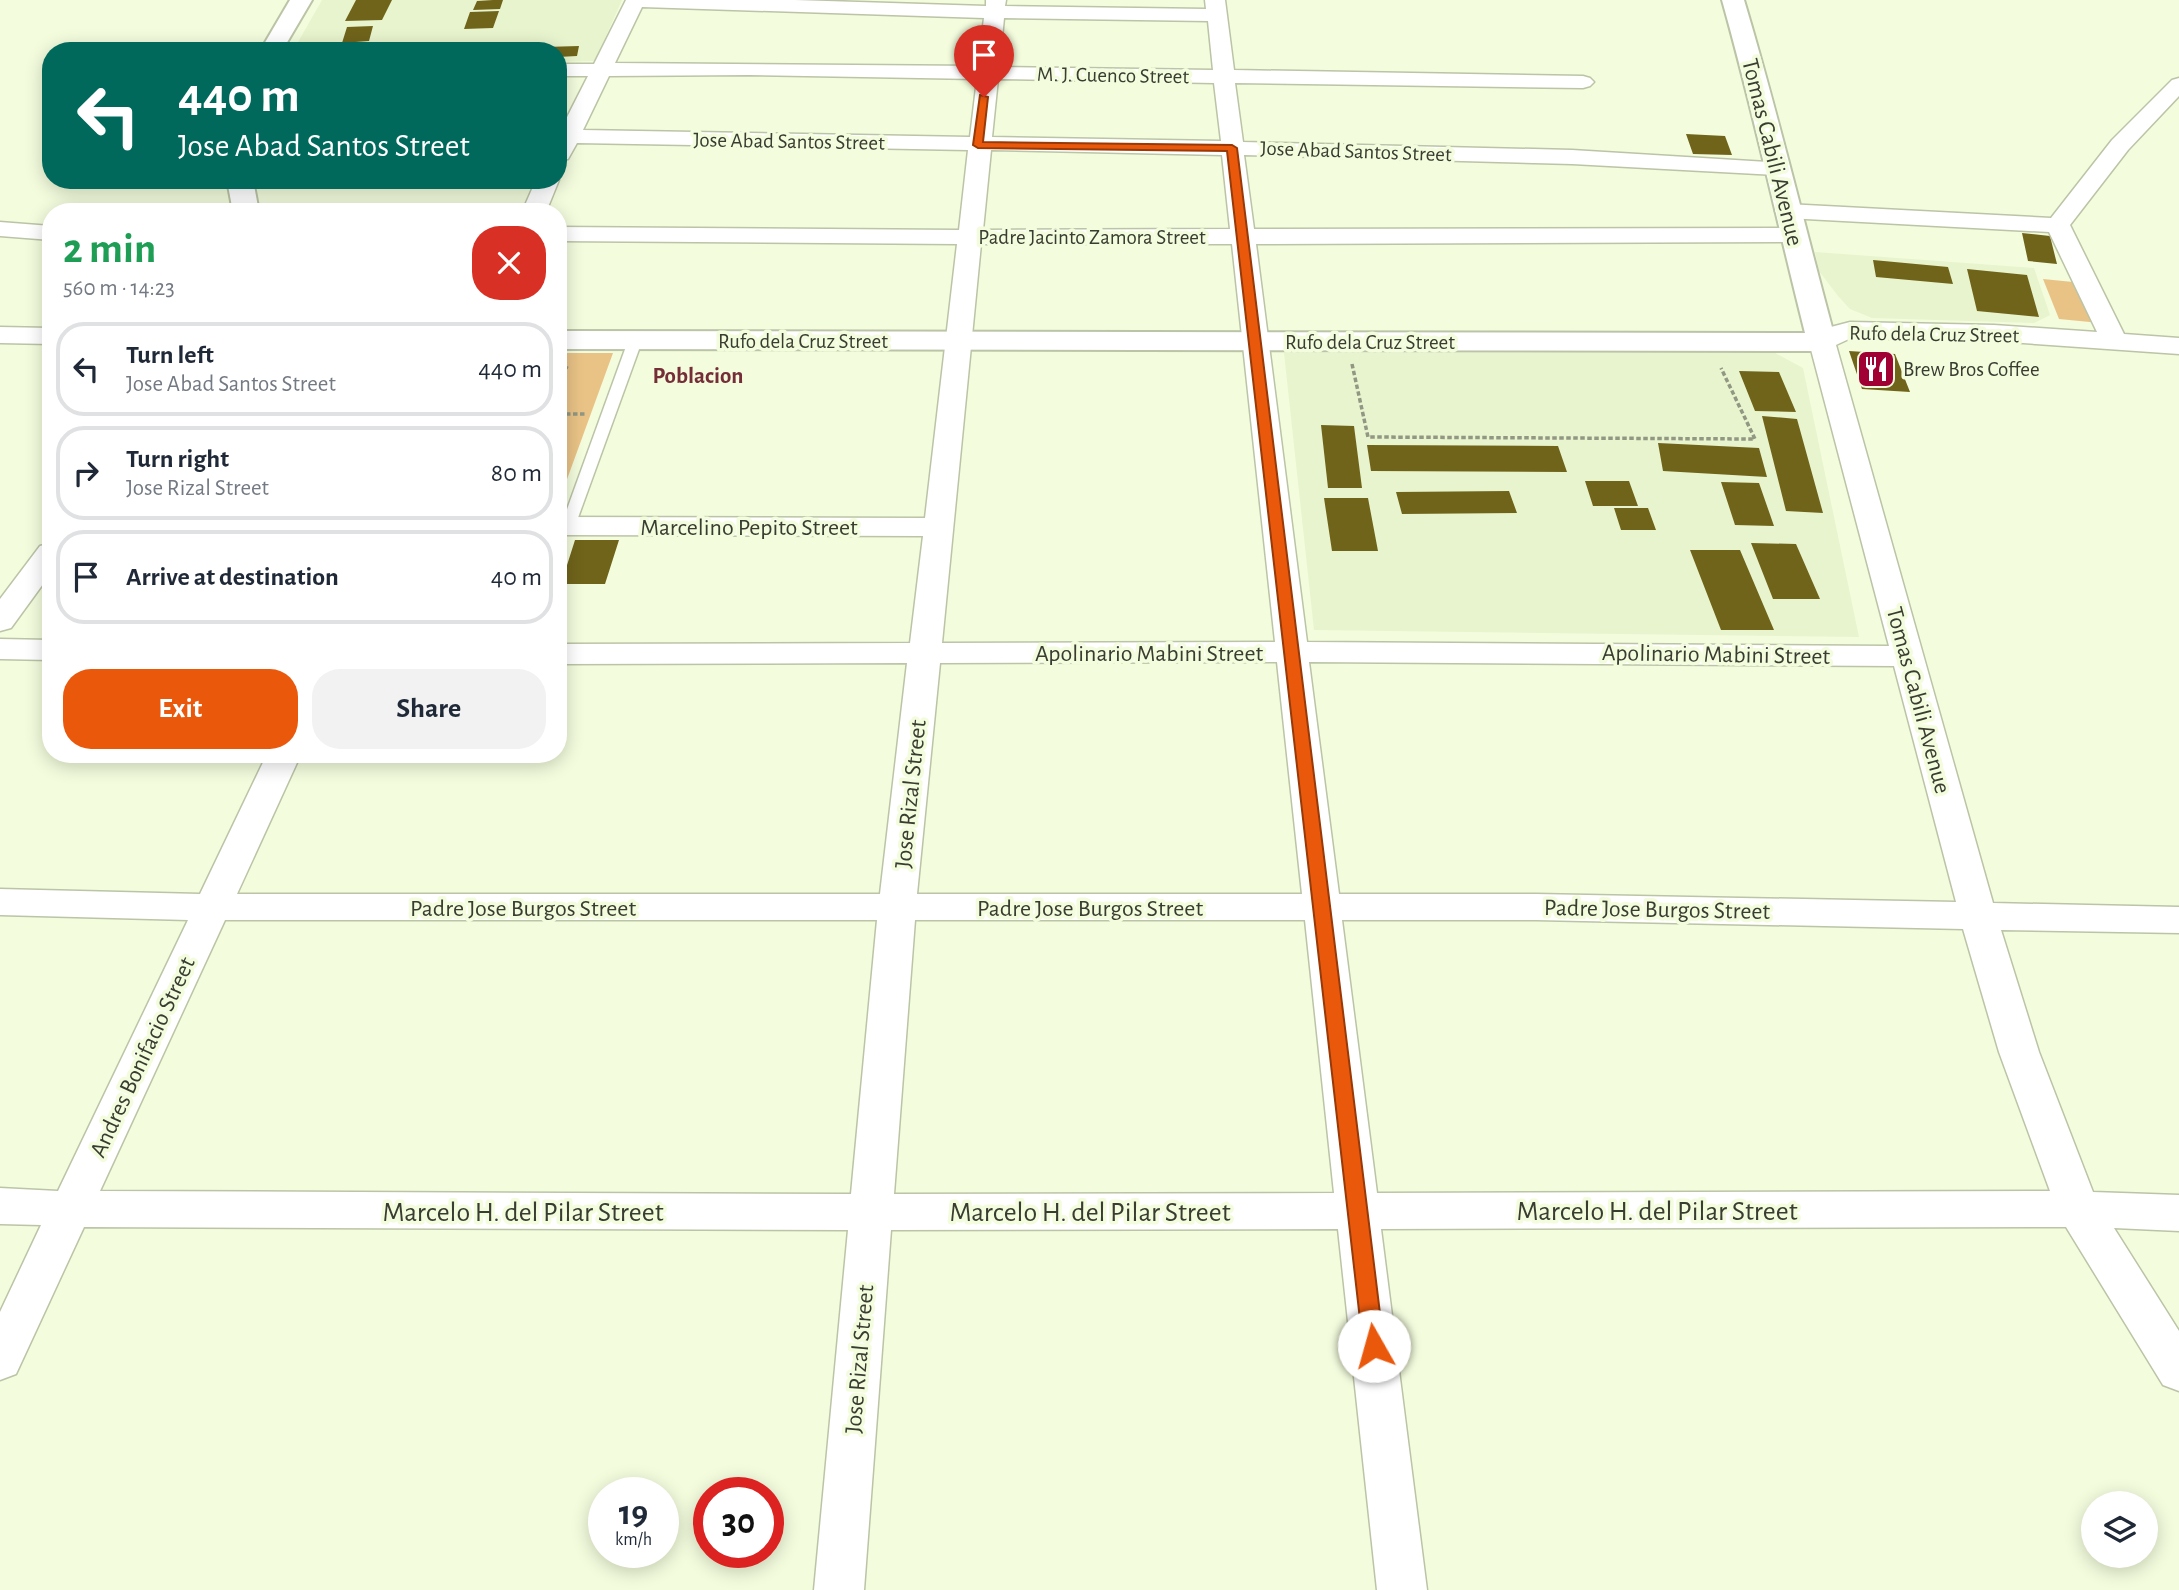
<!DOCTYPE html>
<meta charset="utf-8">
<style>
body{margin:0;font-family:"Alegreya Sans",sans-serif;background:#f2f2f3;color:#1f2937;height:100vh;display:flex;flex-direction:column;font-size:26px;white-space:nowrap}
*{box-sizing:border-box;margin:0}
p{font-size:23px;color:#747a83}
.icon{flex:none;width:38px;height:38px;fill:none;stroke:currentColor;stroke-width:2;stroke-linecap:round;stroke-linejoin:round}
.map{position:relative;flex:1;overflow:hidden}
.side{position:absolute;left:42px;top:203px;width:525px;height:560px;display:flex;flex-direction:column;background:#fff;border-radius:28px;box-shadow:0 4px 18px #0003}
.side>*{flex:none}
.guide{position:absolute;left:42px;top:42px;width:525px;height:147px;border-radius:28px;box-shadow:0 4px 18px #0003;background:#00695c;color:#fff;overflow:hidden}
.fabs{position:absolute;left:2081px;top:1491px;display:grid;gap:14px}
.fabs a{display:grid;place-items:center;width:77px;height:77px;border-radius:50%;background:#fff;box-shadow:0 4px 18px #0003;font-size:35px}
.speed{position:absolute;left:588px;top:1477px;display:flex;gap:14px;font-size:35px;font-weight:700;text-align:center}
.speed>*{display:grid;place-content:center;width:91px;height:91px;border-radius:50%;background:#fff;box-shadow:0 4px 18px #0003;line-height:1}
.speed small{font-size:18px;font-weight:400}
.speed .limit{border:10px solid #d22;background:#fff;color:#111}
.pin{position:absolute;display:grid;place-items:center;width:60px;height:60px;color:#fff;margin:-72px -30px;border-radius:50% 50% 50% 0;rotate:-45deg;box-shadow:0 0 7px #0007}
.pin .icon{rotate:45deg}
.me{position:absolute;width:77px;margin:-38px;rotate:353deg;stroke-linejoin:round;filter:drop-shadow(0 0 5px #0008)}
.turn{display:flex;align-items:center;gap:24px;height:147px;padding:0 21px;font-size:32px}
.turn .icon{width:91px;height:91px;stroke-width:2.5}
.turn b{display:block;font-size:49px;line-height:60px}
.round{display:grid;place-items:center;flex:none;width:74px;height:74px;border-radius:28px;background:#f2f2f3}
.headline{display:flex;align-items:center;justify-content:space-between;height:119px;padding:0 21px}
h1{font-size:42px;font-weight:700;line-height:52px;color:#1e9e55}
.button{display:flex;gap:14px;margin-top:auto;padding:14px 21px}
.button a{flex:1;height:80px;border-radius:28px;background:#ea580c;color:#fff;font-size:28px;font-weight:700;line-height:80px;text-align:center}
.button a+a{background:#f2f2f3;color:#1f2937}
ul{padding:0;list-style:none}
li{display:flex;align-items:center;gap:21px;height:94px;margin:0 14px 10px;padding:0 7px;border:4px solid #e0e1e3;border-radius:28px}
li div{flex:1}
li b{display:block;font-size:26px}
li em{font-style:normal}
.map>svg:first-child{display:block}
</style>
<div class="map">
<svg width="2179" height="1590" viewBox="0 0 2179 1590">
<rect width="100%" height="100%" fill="#f3fcdd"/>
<path fill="#e8f4cd" d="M322,0H622L595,61L558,62V51H293Z
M1815,252L2034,268L2050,315L2034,323L1872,318L1850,309L1838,296L1819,271Z
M1284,353H1775L1803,368L1859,637L1314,630Z"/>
<path fill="#e9c386" d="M2043,279L2083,283L2100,323L2059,319Z
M558,353H613L562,493H558Z"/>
<path fill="#70641b" d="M356,0H392L382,20L345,21Z
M493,0H503L500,9L473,10L477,1Z
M499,11L493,28L464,29L470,12Z
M373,26L369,41L342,43L347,27Z
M579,46L577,56L558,57V51H509L510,48Z
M1686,134L1725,136L1732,155L1693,154Z
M2022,233L2050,236L2057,264L2028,261Z
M1873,260L1948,267L1953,284L1876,277Z
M1967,269L2027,275L2039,317L1977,311Z
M1849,351L1895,354L1910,392L1862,389Z
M1739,371L1779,372L1796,412L1755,411Z
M1762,416L1797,419L1823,513L1786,511Z
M1321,425L1354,426L1362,488H1328Z
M1658,443L1759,448L1767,477L1663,471Z
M1367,445L1558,446L1567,472L1371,471Z
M1585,481H1629L1638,506H1593Z
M1721,482L1759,483L1774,526L1735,525Z
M1509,491L1517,513L1402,514L1396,492Z
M1324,498H1368L1378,551H1332Z
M1614,508H1648L1656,530H1621Z
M575,540H619L605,584H561Z
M1751,543L1796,544L1820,599H1773Z
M1690,550H1740L1774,630H1721Z"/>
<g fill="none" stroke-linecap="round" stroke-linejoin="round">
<defs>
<path id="lane" d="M635,337L642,341L575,526L568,530L563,529L561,526L628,341Z"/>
<path id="street" d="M626,0H795L986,6V0H1006L1005,6L1206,9L1205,0H1225L1234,70L1583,76L1590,78L1594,82L1590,86L1583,88L1235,83L1243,142L1572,150L1784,163L1787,168L1784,173L1776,175L1572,164L1244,155L1254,229L1793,228L1801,230L1805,235L1801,240L1793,242L1256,244L1307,642L1889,646L1809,342L1813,336L1827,328L1850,322L1994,325L2097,332L2049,232L1787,218L1779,216L1775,211L1779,206L1787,204L2051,218L2112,140L2172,80L2179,78V96L2128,150L2070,225L2124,334L2179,338V354L1994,341L1851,338L1836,345L1993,903L2179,907V933L2001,930L2039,1052L2093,1192L2179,1195V1231L2114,1228L2179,1331V1391L2163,1385L2066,1227L1381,1229L1427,1590H1377L1338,1229L891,1230L864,1590H814L848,1230L84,1227L16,1374L0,1380V1312L41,1225L0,1224V1188L58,1191L188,920L0,915V889L200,894L267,754H301L237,894H880L907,663L558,664V644L910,643L923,536L558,535V517L925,518L957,244L558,241V227L959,230L968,150L577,143L568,159L558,160V129H561L588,76H558V64H594ZM642,7L984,18L978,66L615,63ZM1004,18L1208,21L1213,70L999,67ZM749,75L977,79L970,137L583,130L609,76ZM998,79L1214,83L1221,141L992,137ZM991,150L1222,155L1230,229L983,230ZM981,244H1232L1275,642L942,643ZM1277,662L1302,894H917L940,663ZM1309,662L1894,666L1956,902L1536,894H1339ZM225,920H877L851,1194L100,1191ZM915,920H1305L1334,1193L894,1194ZM1342,920H1536L1963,929L1999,1052L2050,1191L1377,1193Z
M558,178L559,180L546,212H522L536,180Z
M0,222L51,226V240L0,236Z
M0,327L51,328V344L0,343Z
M51,543V573L11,628L0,631V599L40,546Z
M0,639L51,640V660L0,659Z"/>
<path id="secondary" d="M290,0H312L282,51H260Z
M1722,0H1744C1778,113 1805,228 1836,342L1832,348L1822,351L558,349V331L1805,333C1777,222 1753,110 1722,0Z
M227,180H253L259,212H233Z"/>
</defs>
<use href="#lane" stroke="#bbc4a6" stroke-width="3"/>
<use href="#street" stroke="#bbc4a6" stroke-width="3"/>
<use href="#secondary" stroke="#bbc4a6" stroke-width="4"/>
<path stroke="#919782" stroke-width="3.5" stroke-dasharray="4.5 2.5" stroke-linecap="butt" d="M1352,364L1368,437L1755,439L1721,368
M558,388L567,366
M558,406L564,409L566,414L558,421
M566,414H586"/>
<use href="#lane" fill="#fff" fill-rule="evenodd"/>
<use href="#street" fill="#fff" fill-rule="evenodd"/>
<use href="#secondary" fill="#fff" fill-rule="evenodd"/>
</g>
<path fill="#ea580c" stroke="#983908" stroke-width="2" d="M980,95L988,97L983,142L1232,145L1237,148L1384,1346L1381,1353L1374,1355L1366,1353L1363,1346L1227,151L978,148L973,145Z"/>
<defs>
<symbol id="restaurant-square" viewBox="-11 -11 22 22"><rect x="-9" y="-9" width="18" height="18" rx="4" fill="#a10034" stroke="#f3fcdd"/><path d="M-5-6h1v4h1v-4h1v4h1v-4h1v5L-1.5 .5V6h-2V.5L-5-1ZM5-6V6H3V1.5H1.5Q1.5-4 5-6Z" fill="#fff"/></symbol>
</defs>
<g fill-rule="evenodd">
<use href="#restaurant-square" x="1854" y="347" width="44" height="44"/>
</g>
<g text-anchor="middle" stroke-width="7" stroke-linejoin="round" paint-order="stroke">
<g font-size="21" fill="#393c30" stroke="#f3fcdd">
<text transform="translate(1113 75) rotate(1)" y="7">M. J. Cuenco Street</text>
<text transform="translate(789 141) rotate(1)" y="7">Jose Abad Santos Street</text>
<text transform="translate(1356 151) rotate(2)" y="7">Jose Abad Santos Street</text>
<text x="1092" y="244">Padre Jacinto Zamora Street</text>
<text transform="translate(1934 334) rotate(1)" y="7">Rufo dela Cruz Street</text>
<text x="803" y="348">Rufo dela Cruz Street</text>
<text x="1370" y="349">Rufo dela Cruz Street</text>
</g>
<g font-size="21" fill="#393c30" stroke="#f3fcdd" text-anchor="start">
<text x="1903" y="376">Brew Bros Coffee</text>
</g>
<g font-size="23" font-weight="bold" fill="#752e37" stroke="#f3fcdd">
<text x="698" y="383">Poblacion</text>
</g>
<g font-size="24" fill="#393c30" stroke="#f3fcdd">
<text transform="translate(1773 152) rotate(76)" y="8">Tomas Cabili Avenue</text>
<text x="749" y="535">Marcelino Pepito Street</text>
<text x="1149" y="661">Apolinario Mabini Street</text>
<text transform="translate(1716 654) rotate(1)" y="8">Apolinario Mabini Street</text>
<text transform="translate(1919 700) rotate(75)" y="8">Tomas Cabili Avenue</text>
<text transform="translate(910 794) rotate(-84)" y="8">Jose Rizal Street</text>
<text x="523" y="916">Padre Jose Burgos Street</text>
<text x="1090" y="916">Padre Jose Burgos Street</text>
<text transform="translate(1657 909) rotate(1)" y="8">Padre Jose Burgos Street</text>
<text transform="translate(142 1057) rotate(-65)" y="8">Andres Bonifacio Street</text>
<text transform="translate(859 1359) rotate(-85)" y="8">Jose Rizal Street</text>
</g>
<g font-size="28" fill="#393c30" stroke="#f3fcdd">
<text x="1657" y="1220">Marcelo H. del Pilar Street</text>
<text x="523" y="1221">Marcelo H. del Pilar Street</text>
<text x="1090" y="1221">Marcelo H. del Pilar Street</text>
</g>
</g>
</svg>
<div class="fabs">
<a><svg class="icon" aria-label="layers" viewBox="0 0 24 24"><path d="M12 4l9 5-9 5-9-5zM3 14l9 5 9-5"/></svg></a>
</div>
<div class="speed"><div>19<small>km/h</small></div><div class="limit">30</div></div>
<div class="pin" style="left:984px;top:97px;background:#d93025"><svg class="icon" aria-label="arrive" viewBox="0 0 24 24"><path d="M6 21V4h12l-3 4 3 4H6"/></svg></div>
<svg class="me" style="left:1374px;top:1346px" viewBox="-20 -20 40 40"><circle r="19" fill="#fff"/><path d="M0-13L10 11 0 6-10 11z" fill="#ea580c"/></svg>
<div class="guide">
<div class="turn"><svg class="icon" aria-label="left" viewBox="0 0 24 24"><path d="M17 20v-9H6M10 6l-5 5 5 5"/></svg><div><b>440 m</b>Jose Abad Santos Street</div></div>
</div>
<section class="side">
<div class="headline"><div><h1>2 min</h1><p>560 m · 14:23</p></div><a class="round" style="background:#d93025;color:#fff"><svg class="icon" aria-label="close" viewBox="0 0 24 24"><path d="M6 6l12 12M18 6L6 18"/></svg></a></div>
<ul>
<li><svg class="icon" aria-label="left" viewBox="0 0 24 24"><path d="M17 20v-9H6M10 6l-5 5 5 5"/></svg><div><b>Turn left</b><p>Jose Abad Santos Street</p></div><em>440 m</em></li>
<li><svg class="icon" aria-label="right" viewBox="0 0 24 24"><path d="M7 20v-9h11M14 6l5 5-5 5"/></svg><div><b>Turn right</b><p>Jose Rizal Street</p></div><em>80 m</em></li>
<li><svg class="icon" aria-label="arrive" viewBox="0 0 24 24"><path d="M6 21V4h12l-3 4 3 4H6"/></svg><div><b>Arrive at destination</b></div><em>40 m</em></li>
</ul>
<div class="button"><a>Exit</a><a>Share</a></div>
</section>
</div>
